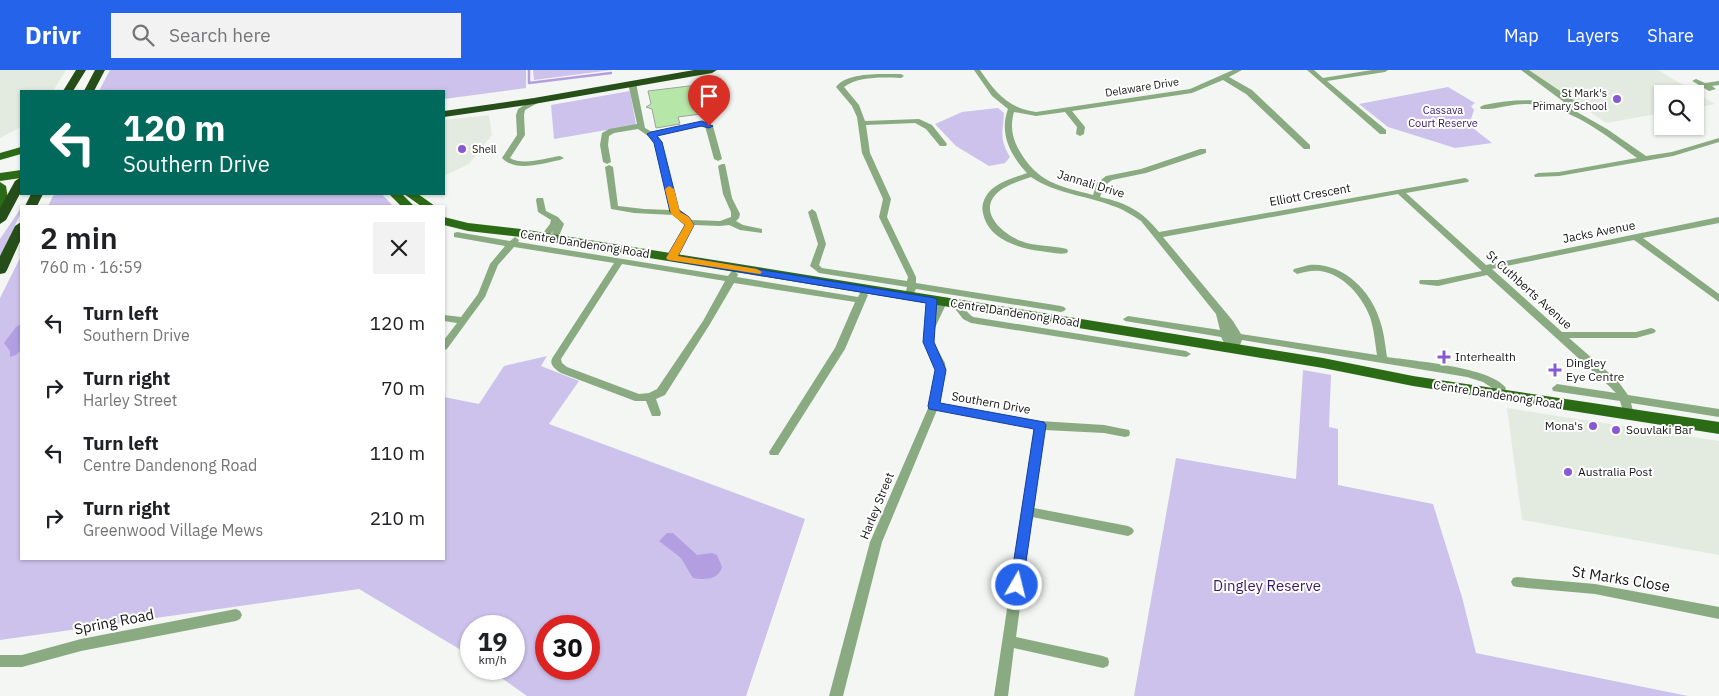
<!DOCTYPE html>
<meta charset="utf-8">
<style>
body{margin:0;font-family:"IBM Plex Sans",sans-serif;background:#f2f2f2;color:#202124;height:100vh;display:flex;flex-direction:column;font-size:19px;white-space:nowrap}
*{box-sizing:border-box;margin:0}
p{font-size:16px;color:#757577}
.icon{flex:none;width:28px;height:28px;fill:none;stroke:currentColor;stroke-width:2;stroke-linecap:round;stroke-linejoin:round}
.map{position:relative;flex:1;overflow:hidden}
.details{position:absolute;left:20px;top:135px;width:425px;height:355px;display:flex;flex-direction:column;background:#fff;border-radius:0px;box-shadow:0 1px 4px #0004}
.details>*{flex:none}
.banner{position:absolute;left:20px;top:20px;width:425px;height:105px;border-radius:0px;box-shadow:0 1px 4px #0004;background:#00695c;color:#fff;overflow:hidden}
.tools{position:absolute;left:1654px;top:15px;display:grid;gap:10px}
.tools a{display:grid;place-items:center;width:50px;height:50px;border-radius:0px;background:#fff;box-shadow:0 1px 4px #0004;font-size:25px}
.speed{position:absolute;left:460px;top:545px;display:flex;gap:10px;font-size:25px;font-weight:700;text-align:center}
.speed>*{display:grid;place-content:center;width:65px;height:65px;border-radius:50%;background:#fff;box-shadow:0 1px 4px #0004;line-height:1}
.speed small{font-size:12px;font-weight:400}
.speed .limit{border:8px solid #d22;background:#fff;color:#111}
.pin{position:absolute;display:grid;place-items:center;width:42px;height:42px;color:#fff;margin:-51px -21px;border-radius:50% 50% 50% 0;rotate:-45deg;box-shadow:0 0 5px #0007}
.pin .icon{rotate:45deg}
.me{position:absolute;width:55px;margin:-28px;rotate:8deg;stroke-linejoin:round;filter:drop-shadow(0 0 4px #0008)}
.turn{display:flex;align-items:center;gap:18px;height:105px;padding:0 20px;font-size:22px}
.turn .icon{width:65px;height:65px;stroke-width:2.5}
.turn b{display:block;font-size:35px;line-height:42px}
.round{display:grid;place-items:center;flex:none;width:52px;height:52px;border-radius:0px;background:#f2f2f2}
.headline{display:flex;align-items:center;justify-content:space-between;height:85px;padding:0 20px}
h1{font-size:30px;font-weight:600;line-height:38px}
ul{padding:0;list-style:none}
li{display:flex;align-items:center;gap:15px;height:65px;padding:0 20px}
li div{flex:1}
li b{display:block;font-size:19px}
li em{font-style:normal}
header{display:flex;align-items:center;gap:30px;box-sizing:border-box;height:70px;padding:0 25px;background:#2563eb;color:#fff}
header strong{font-size:24px}
nav{display:flex;gap:28px;margin-inline-start:auto;font-size:18px}
.search{width:350px;height:45px;background:#f2f2f2;display:flex;align-items:center;gap:12px;box-sizing:border-box;padding:0 18px;border-radius:0px;color:#757577;font-size:19px}
.map>svg:first-child{display:block}
</style>
<header>
<strong>Drivr</strong>
<div class="search"><svg class="icon" aria-label="search" viewBox="0 0 24 24"><circle cx="10" cy="10" r="6"/><path d="M15 15l6 6"/></svg>Search here</div>
<nav><a>Map</a><a>Layers</a><a>Share</a></nav>
</header>
<div class="map">
<svg width="1719" height="626" viewBox="0 0 1719 626">
<rect width="100%" height="100%" fill="#f3f6f3"/>
<path fill="#e3ebe1" d="M0,0H66L53,21H21V57L0,68Z
M1529,0H1658L1715,34L1695,38V24H1662V43L1606,53Z
M489,45L492,65L469,94L444,106V50Z
M1507,338L1719,371V485L1522,450Z"/>
<path fill="#cdc2ec" fill-rule="evenodd" d="M110,0H526V18L444,29V21H99Z
M533,0H612L534,10Z
M1448,17L1475,33L1471,36L1474,40L1469,55L1492,73L1455,78L1388,57L1359,34Z
M630,21L636,55L554,69L551,35Z
M998,38L1004,43C1003,64 999,68 1010,87L1005,93L989,96L956,76L935,54L962,42Z
M57,124H382L393,136H48L53,126Z
M21,138V143L0,186V169Z
M21,186V489H444V327L479,334L504,296L547,286L541,296L579,311L549,354L805,449L746,626H527L489,599H514V556H471V586L359,519L0,570V228ZM546,556H589V599H546Z
M1303,300L1331,305L1329,357L1338,359V415L1433,434L1462,527L1476,583L1688,626H1134L1176,388L1296,409Z"/>
<path fill="#b29ee1" d="M21,254V280L16,285L10,287V281L4,273L16,257Z
M667,463H673L697,485L712,483L717,485L722,497C718,510 705,510 693,508L681,488L659,471Z"/>
<g fill="none" stroke-linecap="round" stroke-linejoin="round">
<path stroke="#b29ee1" stroke-width="2.5" d="M529,0V13L611,3"/>
</g>
<path fill="#b6e7a9" stroke="#9fa29f" d="M714,13L723,41L678,47L680,54L656,58L652,39L646,37L651,34L648,21Z"/>
<g fill="none" stroke-linecap="round" stroke-linejoin="round">
<path fill="#8aab81" fill-rule="evenodd" d="M974,0H980C995,22 1009,39 1036,42L1190,19L1233,0H1242L1229,7L1252,20L1310,75V79H1304L1246,24L1223,10L1192,23L1072,41L1085,57L1084,64L1080,66L1076,64L1077,57L1065,42L1036,46L1014,42C1010,56 1012,68 1019,80C1037,112 1058,116 1093,125L1097,113L1106,106L1141,99L1200,79H1206V83L1146,103L1112,110L1104,116L1100,127C1127,133 1142,141 1159,162L1465,108L1469,110L1468,112L1406,123L1486,195L1719,147V153L1643,168L1719,224V232L1634,170L1492,199L1562,262H1636L1651,258L1654,259L1656,261L1654,263L1636,268H1569L1617,310L1628,325L1719,339V347L1631,333L1634,345L1633,348H1625L1620,331L1553,321L1552,318L1557,314L1616,323L1609,316L1487,205L1438,216L1420,214L1419,212L1420,210H1438L1482,201L1398,124L1163,167L1233,251L1241,264L1377,285C1375,272 1374,259 1370,247C1362,226 1343,204 1320,201C1312,200 1305,202 1297,204L1293,201L1294,199C1299,198 1304,196 1309,195C1342,192 1370,220 1379,248C1384,261 1385,274 1387,287C1414,291 1491,297 1506,318L1505,321H1497L1483,312L1467,307L1242,270L1240,275L1231,281L1228,280L1221,267L1125,251L1123,249L1128,246L1220,260L1216,244L1141,151C1132,145 1123,139 1113,136C1085,125 1056,124 1031,107C1019,111 1005,115 996,124C978,143 1004,165 1021,171C1036,177 1052,175 1067,179L1068,181L1067,183C1059,185 1049,182 1040,181C1018,178 988,169 983,143C981,136 984,128 989,122C999,111 1014,108 1027,103C1010,85 999,63 1008,39L992,26Z
M1307,0H1314L1323,8L1372,0H1388L1385,2L1327,11L1386,60V64H1380Z
M1521,0H1529L1578,33L1580,38L1577,42L1607,59L1646,86L1672,82L1719,68V72L1673,86L1559,106L1535,107L1534,105L1538,103L1559,102L1637,88C1604,64 1571,36 1528,34C1512,33 1496,40 1481,39L1480,37L1484,35C1514,29 1543,27 1571,39L1572,38Z
M887,4H901L904,6L901,8C884,7 858,6 844,17L859,35L865,51L919,49L932,55L947,74L946,76H940L926,59L915,53L866,55L870,83L891,129L887,147L916,207V213L1061,236L1064,237L1066,239L1064,241L1061,242L916,219L914,223L911,224L906,221L907,217L819,203L810,196L818,174L808,142L812,139L816,142L826,174L819,195L822,198L907,211L908,207L879,147L883,129L862,83L857,47L852,36L836,17C845,4 873,4 887,4Z
M1696,9L1705,13L1719,11V15L1712,16L1716,19L1709,21L1694,12L1692,11Z
M632,11L636,13L645,58L652,62L706,52L713,56L722,89L718,91L714,89L705,56L657,65L662,72L679,141L692,150L720,151L731,147V142L723,124L718,96L722,94H725L732,128L740,144L739,148L736,151L743,155L762,159V163L740,160L729,155L720,156L694,155L674,190L671,191L667,188L686,155L673,145L634,143L611,139L605,97L609,95L613,97L618,136L644,139L670,140L654,72L651,68L638,59L614,63L609,66L608,75L611,92L607,94L603,92L600,75L602,63L609,59L637,54L628,13Z
M536,28L543,30L525,40L524,45L525,65L510,88C523,96 546,88 560,86L564,88L560,90C543,93 516,103 502,88L517,65L516,45L518,39Z
M537,128H543L546,141L558,147L564,154L557,171H551L550,169L553,161L547,169L544,170L540,167L550,154L551,150L538,142L536,130Z
M457,162L510,171L515,167L519,170L518,172L728,206L731,202L734,201L738,204L737,207L858,227L860,223L863,222L868,225L845,279L778,385H770L769,382L835,278L855,232L734,213L710,254L665,325L656,329L661,343L660,346H652L646,331H635L561,303C555,299 548,294 553,287L614,193L514,177L498,195L485,227L447,279L444,280V270L457,253L444,251V245L461,247L478,224L490,194L505,176L454,167V163ZM622,194L725,211L703,251L657,319L649,323L639,324L567,297L562,293L561,289Z
M932,227L937,230L936,235L939,230H945L947,232L934,260L933,271L945,293L946,300L940,333L1040,351L1104,355L1129,360L1130,363L1129,366L1125,367L1104,363L1045,360L1034,438L1128,456L1132,458L1134,461L1132,464L1128,466L1032,447L1016,567L1103,586L1108,588L1109,592L1108,596L1103,598L1014,578L1008,626H994L1034,358L937,340L882,472L843,626H829L870,472L929,336L936,300L935,293L923,271L927,230Z
M956,231C963,233 966,243 973,247L1186,281L1191,284L1186,287L971,253L963,249L953,236L951,234Z
M1517,507L1595,514L1719,537V549L1595,524L1517,517L1513,516L1511,512L1513,508Z
M236,539L240,541L242,545L240,549L236,551L81,581L22,597H0V585H22L81,569Z"/>
<path fill="#2c6b15" fill-rule="evenodd" d="M21,77V84L0,90V83Z
M21,100V108L0,111V103Z
M0,112L6,116L10,142L4,146L0,145Z
M389,124H402L414,136H401Z
M404,124H418L435,136H421Z
M444,147L468,153L521,159L1323,288L1413,306L1719,352V364L1413,316L1323,298L521,167L468,161L444,155Z"/>
<path fill="#254e18" fill-rule="evenodd" d="M76,0H86L73,21H63Z
M95,0H105L94,21H84Z
M694,0H717L712,3L534,34L444,47V41L534,28Z
M21,107V122L6,150L0,154V138L15,111Z
M31,124H43L37,136H25Z
M21,152V169L7,200L5,203L0,204V186L15,156Z"/>
</g>
<path fill="#2563eb" stroke="#184099" d="M702,51L713,56L709,58L701,56L657,66L662,72L679,140L689,147L694,155L678,186L935,228L937,230L934,272L946,300L940,333L1044,352L1046,355L1022,519L1017,521L1012,519L1010,515L1034,359L929,339L928,336L935,300L923,272L926,233L668,190L666,188L685,155L670,142L654,73L647,64L651,62Z"/>
<path fill="#f59e0b" d="M669,116L674,119L680,142L689,147L694,155L678,186L757,199L762,202L760,204L668,190L666,188L685,155L671,144L665,119Z"/>
<g fill="#875ad4" stroke="#fff" stroke-width="2">
<circle cx="1617" cy="29" r="5"/>
<circle cx="462" cy="79" r="5"/>
<path d="M1441.5 279.5h5v5h5v5h-5v5h-5v-5h-5v-5h5z"/>
<path d="M1552.5 292.5h5v5h5v5h-5v5h-5v-5h-5v-5h5z"/>
<circle cx="1593" cy="356" r="5"/>
<circle cx="1616" cy="360" r="5"/>
<circle cx="1568" cy="402" r="5"/>
</g>
<g text-anchor="middle" stroke-width="4" stroke-linejoin="round" paint-order="stroke">
<g font-size="11" fill="#141514" stroke="#fff">
<text transform="translate(1142 17) rotate(-9)" y="4">Delaware Drive</text>
</g>
<g font-size="11" fill="#141514" stroke="#fff" text-anchor="end">
<text x="1607" y="27">St Mark's<tspan x="1607" dy="13">Primary School</tspan></text>
<text x="472" y="83" text-anchor="start">Shell</text>
</g>
<g font-size="11" fill="#391866" stroke="#fff">
<text x="1443" y="44">Cassava<tspan x="1443" dy="13">Court Reserve</tspan></text>
</g>
<g font-size="12" fill="#141514" stroke="#fff">
<text transform="translate(1091 114) rotate(17)" y="4">Jannali Drive</text>
<text transform="translate(1310 125) rotate(-10)" y="4">Elliott Crescent</text>
<text transform="translate(1599 162) rotate(-11)" y="4">Jacks Avenue</text>
<text transform="translate(585 174) rotate(9)" y="4">Centre Dandenong Road</text>
<text transform="translate(1529 220) rotate(42)" y="4">St Cuthberts Avenue</text>
<text transform="translate(1015 243) rotate(9)" y="4">Centre Dandenong Road</text>
<text transform="translate(1498 325) rotate(9)" y="4">Centre Dandenong Road</text>
<text transform="translate(991 333) rotate(10)" y="4">Southern Drive</text>
<text transform="translate(877 436) rotate(-68)" y="4">Harley Street</text>
</g>
<g font-size="12" fill="#141514" stroke="#fff" text-anchor="start">
<text x="1455" y="291">Interhealth</text>
<text x="1566" y="297">Dingley<tspan x="1566" dy="14">Eye Centre</tspan></text>
<text x="1583" y="360" text-anchor="end">Mona's</text>
<text x="1626" y="364">Souvlaki Bar</text>
<text x="1578" y="406">Australia Post</text>
</g>
<g font-size="15" fill="#141514" stroke="#fff">
<text transform="translate(1621 509) rotate(9)" y="5">St Marks Close</text>
<text transform="translate(114 552) rotate(-11)" y="5">Spring Road</text>
</g>
<g font-size="15" fill="#391866" stroke="#fff">
<text x="1267" y="521">Dingley Reserve</text>
</g>
</g>
</svg>
<div class="tools">
<a><svg class="icon" aria-label="search" viewBox="0 0 24 24"><circle cx="10" cy="10" r="6"/><path d="M15 15l6 6"/></svg></a>
</div>
<div class="speed"><div>19<small>km/h</small></div><div class="limit">30</div></div>
<div class="pin" style="left:709px;top:56px;background:#d93025"><svg class="icon" aria-label="arrive" viewBox="0 0 24 24"><path d="M6 21V4h12l-3 4 3 4H6"/></svg></div>
<svg class="me" style="left:1017px;top:515px" viewBox="-20 -20 40 40"><circle r="17" fill="#2563eb" stroke="#fff" stroke-width="3"/><path d="M0-11L8 9 0 5-8 9z" fill="#fff"/></svg>
<div class="banner">
<div class="turn"><svg class="icon" aria-label="left" viewBox="0 0 24 24"><path d="M17 20v-9H6M10 6l-5 5 5 5"/></svg><div><b>120 m</b>Southern Drive</div></div>
</div>
<section class="details">
<div class="headline"><div><h1>2 min</h1><p>760 m · 16:59</p></div><a class="round"><svg class="icon" aria-label="close" viewBox="0 0 24 24"><path d="M6 6l12 12M18 6L6 18"/></svg></a></div>
<ul>
<li><svg class="icon" aria-label="left" viewBox="0 0 24 24"><path d="M17 20v-9H6M10 6l-5 5 5 5"/></svg><div><b>Turn left</b><p>Southern Drive</p></div><em>120 m</em></li>
<li><svg class="icon" aria-label="right" viewBox="0 0 24 24"><path d="M7 20v-9h11M14 6l5 5-5 5"/></svg><div><b>Turn right</b><p>Harley Street</p></div><em>70 m</em></li>
<li><svg class="icon" aria-label="left" viewBox="0 0 24 24"><path d="M17 20v-9H6M10 6l-5 5 5 5"/></svg><div><b>Turn left</b><p>Centre Dandenong Road</p></div><em>110 m</em></li>
<li><svg class="icon" aria-label="right" viewBox="0 0 24 24"><path d="M7 20v-9h11M14 6l5 5-5 5"/></svg><div><b>Turn right</b><p>Greenwood Village Mews</p></div><em>210 m</em></li>
</ul>
</section>
</div>
